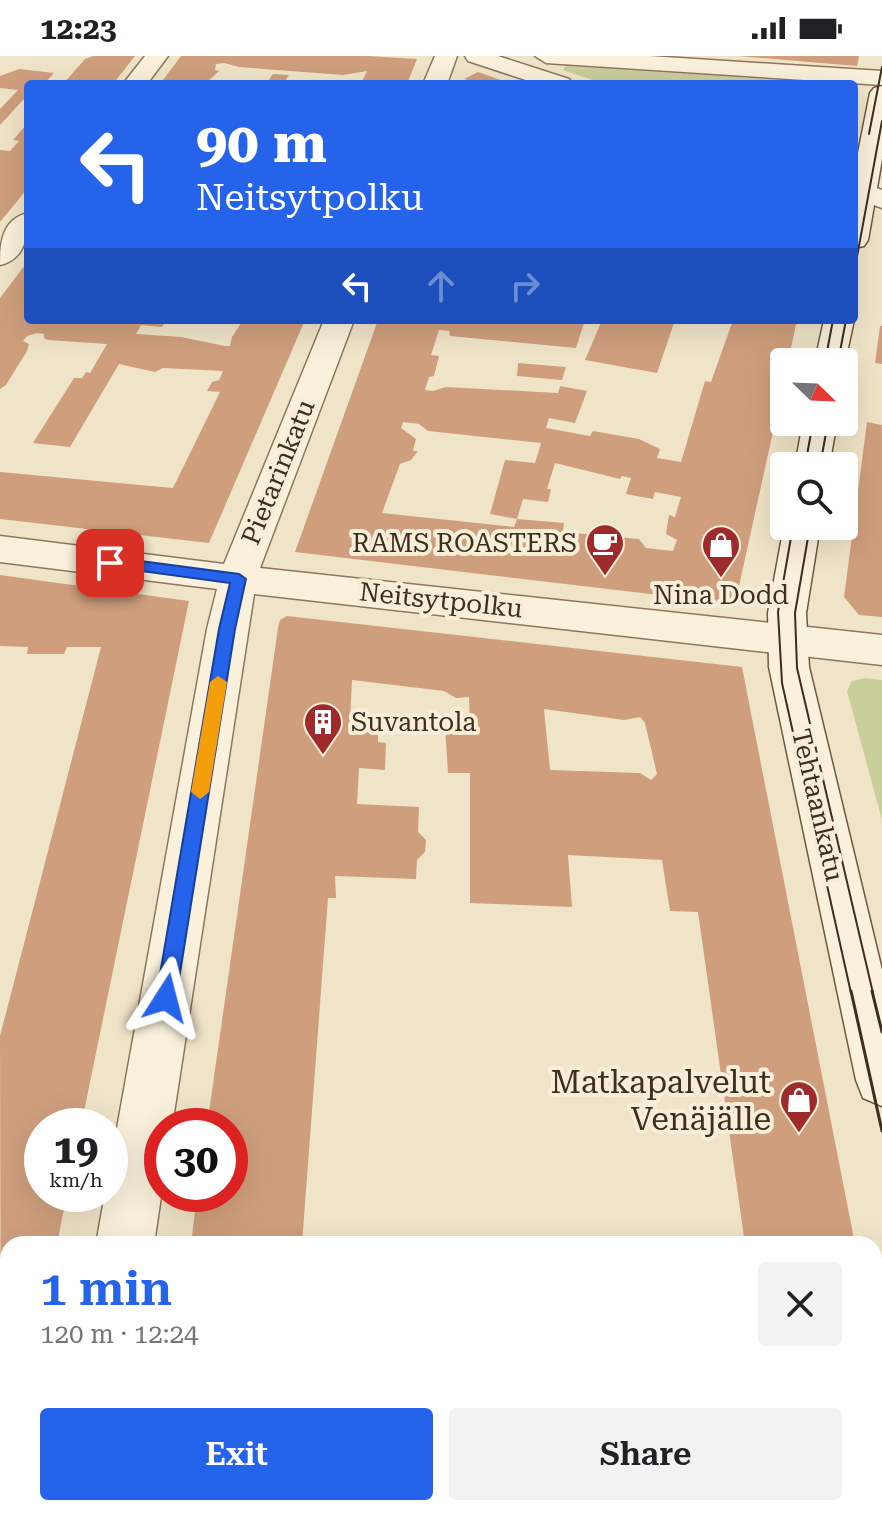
<!DOCTYPE html>
<meta charset="utf-8">
<style>
body{margin:0;font-family:"Roboto Serif",serif;background:#f2f2f2;color:#202124;height:100vh;display:flex;flex-direction:column;font-size:30px;white-space:nowrap}
*{box-sizing:border-box;margin:0}
p{font-size:26px;color:#757577}
.icon{flex:none;width:44px;height:44px;fill:none;stroke:currentColor;stroke-width:2;stroke-linecap:round;stroke-linejoin:round}
.map{position:relative;flex:1;overflow:hidden}
.drawer{position:absolute;left:0px;top:1180px;width:882px;height:280px;display:flex;flex-direction:column;background:#fff;border-radius:24px 24px 0 0;box-shadow:0 8px 32px #0002}
.drawer>*{flex:none}
.banner{position:absolute;left:24px;top:24px;width:834px;height:244px;border-radius:8px;box-shadow:0 8px 32px #0002;background:#2563eb;color:#fff;overflow:hidden}
.needle{width:52px;rotate:113deg}
.tools{position:absolute;left:770px;top:292px;display:grid;gap:16px}
.tools a{display:grid;place-items:center;width:88px;height:88px;border-radius:8px;background:#fff;box-shadow:0 8px 32px #0002;font-size:40px}
.speed{position:absolute;left:24px;top:1052px;display:flex;gap:16px;font-size:40px;font-weight:700;text-align:center}
.speed>*{display:grid;place-content:center;width:104px;height:104px;border-radius:50%;background:#fff;box-shadow:0 8px 32px #0002;line-height:1}
.speed small{font-size:20px;font-weight:400}
.speed .limit{border:12px solid #d22;background:#fff;color:#111}
.pin{position:absolute;display:grid;place-items:center;width:68px;height:68px;color:#fff;margin:-34px;border-radius:16px;box-shadow:0 4px 12px #0006}
.me{position:absolute;width:88px;margin:-44px;rotate:9deg;stroke-linejoin:round;filter:drop-shadow(0 0 6px #0008)}
.turn{display:flex;align-items:center;gap:28px;height:168px;padding:0 40px;font-size:36px}
.turn .icon{width:104px;height:104px;stroke-width:2.5}
.turn b{display:block;font-size:56px;line-height:68px}
.lanes{display:flex;align-items:center;height:76px;padding:0 40px;background:#0003;justify-content:center;gap:40px;direction:ltr}
.lanes .off{opacity:.35}
.round{display:grid;place-items:center;flex:none;width:84px;height:84px;border-radius:8px;background:#f2f2f2}
.headline{display:flex;align-items:center;justify-content:space-between;height:136px;padding:0 40px}
h1{font-size:48px;font-weight:600;line-height:60px;color:#2563eb}
.button{display:flex;gap:16px;margin-top:auto;padding:16px 40px}
.button a{flex:1;height:92px;border-radius:8px;background:#2563eb;color:#fff;font-size:32px;font-weight:600;line-height:92px;text-align:center}
.button a+a{background:#f2f2f2;color:#202124}
.status{display:flex;justify-content:space-between;align-items:center;height:56px;padding:0 40px;background:#fff;direction:ltr}
.status svg{height:22px;fill:currentColor}
.map>svg:first-child{display:block}
</style>
<div class="status"><b>12:23</b><svg viewBox="0 0 49 12"><path d="M0 12V9h3v3zM5 12V6h3v6zM10 12V3h3v9zM15 12V0h3v12zM26 1h20v11H26zM47 4h2v5h-2z"/></svg></div>
<div class="map">
<svg width="882" height="1460" viewBox="0 0 882 1460">
<rect width="100%" height="100%" fill="#f0e4c8"/>
<path fill="#c9cf9b" d="M566,10L840,28H604L563,14Z
M865,622L882,624V764L847,635L852,625Z"/>
<path fill="#cf9f7d" fill-rule="evenodd" d="M93,0H135L113,28H63L85,3Z
M181,0H367L417,3L407,28H361L367,15L343,19L239,11L224,7L216,8L215,14L219,15L205,28H160Z
M738,0H859L857,10Z
M19,13L54,17L44,28H28V44H23L0,69V53L18,34L0,32V20Z
M478,16L512,28H470L474,26L464,23Z
M273,18L289,19L285,25L294,28H266Z
M26,69L28,132L0,166V94L10,95L19,85L13,84Z
M28,205V264H166L162,271L141,269L136,278L181,281L225,290H230L232,281L243,264H305L209,487L0,463V416L173,432L220,336L207,335L212,326L219,324L223,315L163,312L155,316L119,308L70,391L33,387L74,322H82L86,316L90,317L107,288L48,284L44,282V278L37,277L27,280L23,285L29,288L27,295L6,329L0,333V242Z
M378,264H585L576,292L450,280L449,275L439,274L431,299L439,300L434,320L429,321L425,334L433,335L446,331L558,337L560,330L587,335L575,367L549,362L546,372L590,380L593,375L639,383L660,393L657,402L681,406L705,325L711,326L733,264H797L788,306H784V326L735,548L295,496ZM403,366L419,368L428,375L541,387L535,407L505,404L490,458L517,463L523,443L548,446L551,433H547L555,407L620,423L622,420L631,422L626,438L653,443L655,436L681,441L675,461L669,459L666,478L677,484L673,495L646,492L639,483L563,476L564,467L517,463L514,471L382,457L400,408L411,404L418,395H413L416,383L401,372Z
M602,264H675L657,317L585,304Z
M880,270H882V308L875,307Z
M518,307L566,311L562,324L517,320Z
M867,366L882,369V561L859,559L844,541Z
M0,519L189,545L81,1070H42V1138H67L57,1188H8V1354L1,1385L0,980L101,591H67L64,598H27L28,591L0,590Z
M287,560L742,611L855,1188H745L698,856L670,855L662,804L568,799L572,851L470,847V717H448L445,671L470,670L469,641L456,642L444,635L352,624L350,665L378,667V686L386,687L385,714L359,712L357,748L419,751L418,776L426,784L425,796L417,804L416,823L335,820L336,842H328L302,1188H191L197,1138H230V1070H207L278,572L280,564ZM544,653L624,664L640,661L645,667L657,718L651,724L640,717L550,714Z
M874,1296L882,1330V1460H785L784,1452H874Z
M0,1395H8V1420L1,1452Z
M153,1452H533V1460L297,1455V1460H152Z"/>
<g fill="none" stroke-linecap="round" stroke-linejoin="round">
<defs>
<path id="street" d="M145,0H168L147,28H123Z
M435,0H457L447,28H423Z
M465,0H498L569,23L573,28H538L468,5Z
M535,0H649L882,15V29L546,7Z
M854,124L882,134V152L854,142Z
M28,157C28,179 26,203 0,209C0,187 2,163 28,157Z
M324,264H354L260,512L882,579V609L254,538L172,1070H162V1134L154,1188H96L105,1138H110V1111L207,573L217,533L0,506V480L224,508Z
M48,1452H114L113,1460H47Z"/>
<path id="secondary" d="M882,30V103L868,184L864,190L854,192V117L870,37L874,32Z
M824,264H854L844,310V306H815Z
M803,366H837L829,410H795Z
M784,470H820L806,557L809,611L882,914V1050L863,1042L856,1024L769,611L768,557Z"/>
</defs>
<use href="#street" stroke="#8d765c" stroke-width="3"/>
<use href="#secondary" stroke="#6f573f" stroke-width="3"/>
<use href="#street" fill="#faf1dc" fill-rule="evenodd"/>
<use href="#secondary" fill="#faf1dc" fill-rule="evenodd"/>
<path stroke="#3d2e20" stroke-width="2" d="M869,78L882,11
M854,217L882,65
M825,306L833,264
M838,306L846,264
M805,410L813,366
M820,410L828,366
M793,470L778,556L782,627L851,937
M810,470L795,557L797,612L873,937"/>
<path stroke="#3d2e20" stroke-width="3" d="M851,935L882,1075
M872,935L882,976"/>
</g>
<path fill="#2563eb" stroke="#184099" stroke-width="2" d="M110,501L239,518L246,523L235,573L176,942L173,949L166,952L159,949L156,942L219,573L230,527L104,510V503Z"/>
<path fill="#f59e0b" d="M218,620L227,626L209,736L200,743L191,736L210,626Z"/>
<defs>
<symbol id="cafe-pin" viewBox="-11 -11 22 30"><path d="M0 17L-7.5 6A9.5 9.5 0 1 1 7.5 6Z" fill="#9e2a2b" stroke="#f7eed8"/><path d="M-5.5-4.5H6V0H3Q3 3.5 0 3.5H-2.5Q-5.5 3.5-5.5 0ZM3-3.2v2h1.7v-2ZM-6 4.5H4V6H-6Z" fill="#fff"/></symbol>
<symbol id="shop-pin" viewBox="-11 -11 22 30"><path d="M0 17L-7.5 6A9.5 9.5 0 1 1 7.5 6Z" fill="#9e2a2b" stroke="#f7eed8"/><path d="M-5-2.5h2.3a2.7 3.5 0 0 1 5.4 0H5L5.5 6h-11ZM-1.5-2.5h3a1.5 2.3 0 0 0-3 0Z" fill="#fff"/></symbol>
<symbol id="building-pin" viewBox="-11 -11 22 30"><path d="M0 17L-7.5 6A9.5 9.5 0 1 1 7.5 6Z" fill="#9e2a2b" stroke="#f7eed8"/><path d="M-4-6H4V6H1V3H-1V6H-4ZM-2.5-4.3h1.7v1.8h-1.7ZM.8-4.3h1.7v1.8H.8ZM-2.5-1h1.7V.8h-1.7ZM.8-1h1.7V.8H.8Z" fill="#fff"/></symbol>
</defs>
<g fill-rule="evenodd">
<use href="#cafe-pin" x="583" y="465" width="44" height="60"/>
<use href="#shop-pin" x="699" y="467" width="44" height="60"/>
<use href="#building-pin" x="301" y="644" width="44" height="60"/>
<use href="#shop-pin" x="777" y="1022" width="44" height="60"/>
</g>
<g text-anchor="middle" stroke-width="8" stroke-linejoin="round" paint-order="stroke">
<g font-size="26" fill="#3d2e20" stroke="#f7eed8">
<text transform="translate(278 416) rotate(-68)" y="9">Pietarinkatu</text>
<text transform="translate(441 544) rotate(6)" y="9">Neitsytpolku</text>
<text transform="translate(818 749) rotate(77)" y="9">Tehtaankatu</text>
</g>
<g font-size="26" fill="#3d2e20" stroke="#f7eed8" text-anchor="end">
<text x="577" y="496">RAMS ROASTERS</text>
<text x="721" y="548" text-anchor="middle">Nina Dodd</text>
<text x="351" y="675" text-anchor="start">Suvantola</text>
</g>
<g font-size="32" fill="#3d2e20" stroke="#f7eed8" text-anchor="end">
<text x="771" y="1037">Matkapalvelut<tspan x="771" dy="37">Venäjälle</tspan></text>
</g>
</g>
</svg>
<div class="tools">
<a><svg class="needle" viewBox="-14 -14 28 28"><path d="M0-13l5 13h-10z" fill="#e53935"/><path d="M0 13l5-13h-10z" fill="#757577"/></svg></a>
<a><svg class="icon" aria-label="search" viewBox="0 0 24 24"><circle cx="10" cy="10" r="6"/><path d="M15 15l6 6"/></svg></a>
</div>
<div class="speed"><div>19<small>km/h</small></div><div class="limit">30</div></div>
<div class="pin" style="left:110px;top:507px;background:#d93025"><svg class="icon" aria-label="arrive" viewBox="0 0 24 24"><path d="M6 21V4h12l-3 4 3 4H6"/></svg></div>
<svg class="me" style="left:166px;top:942px" viewBox="-20 -20 40 40"><path d="M0-17L14 15 0 8-14 15z" fill="#2563eb" stroke="#fff" stroke-width="4"/></svg>
<div class="banner">
<div class="turn"><svg class="icon" aria-label="left" viewBox="0 0 24 24"><path d="M17 20v-9H6M10 6l-5 5 5 5"/></svg><div><b>90 m</b>Neitsytpolku</div></div>
<div class="lanes"><svg class="icon" aria-label="left" viewBox="0 0 24 24"><path d="M17 20v-9H6M10 6l-5 5 5 5"/></svg><svg class="icon off" aria-label="ahead" viewBox="0 0 24 24"><path d="M12 20V5M6 11l6-6 6 6"/></svg><svg class="icon off" aria-label="right" viewBox="0 0 24 24"><path d="M7 20v-9h11M14 6l5 5-5 5"/></svg></div>
</div>
<section class="drawer">
<div class="headline"><div><h1>1 min</h1><p>120 m · 12:24</p></div><a class="round"><svg class="icon" aria-label="close" viewBox="0 0 24 24"><path d="M6 6l12 12M18 6L6 18"/></svg></a></div>
<div class="button"><a>Exit</a><a>Share</a></div>
</section>
</div>
